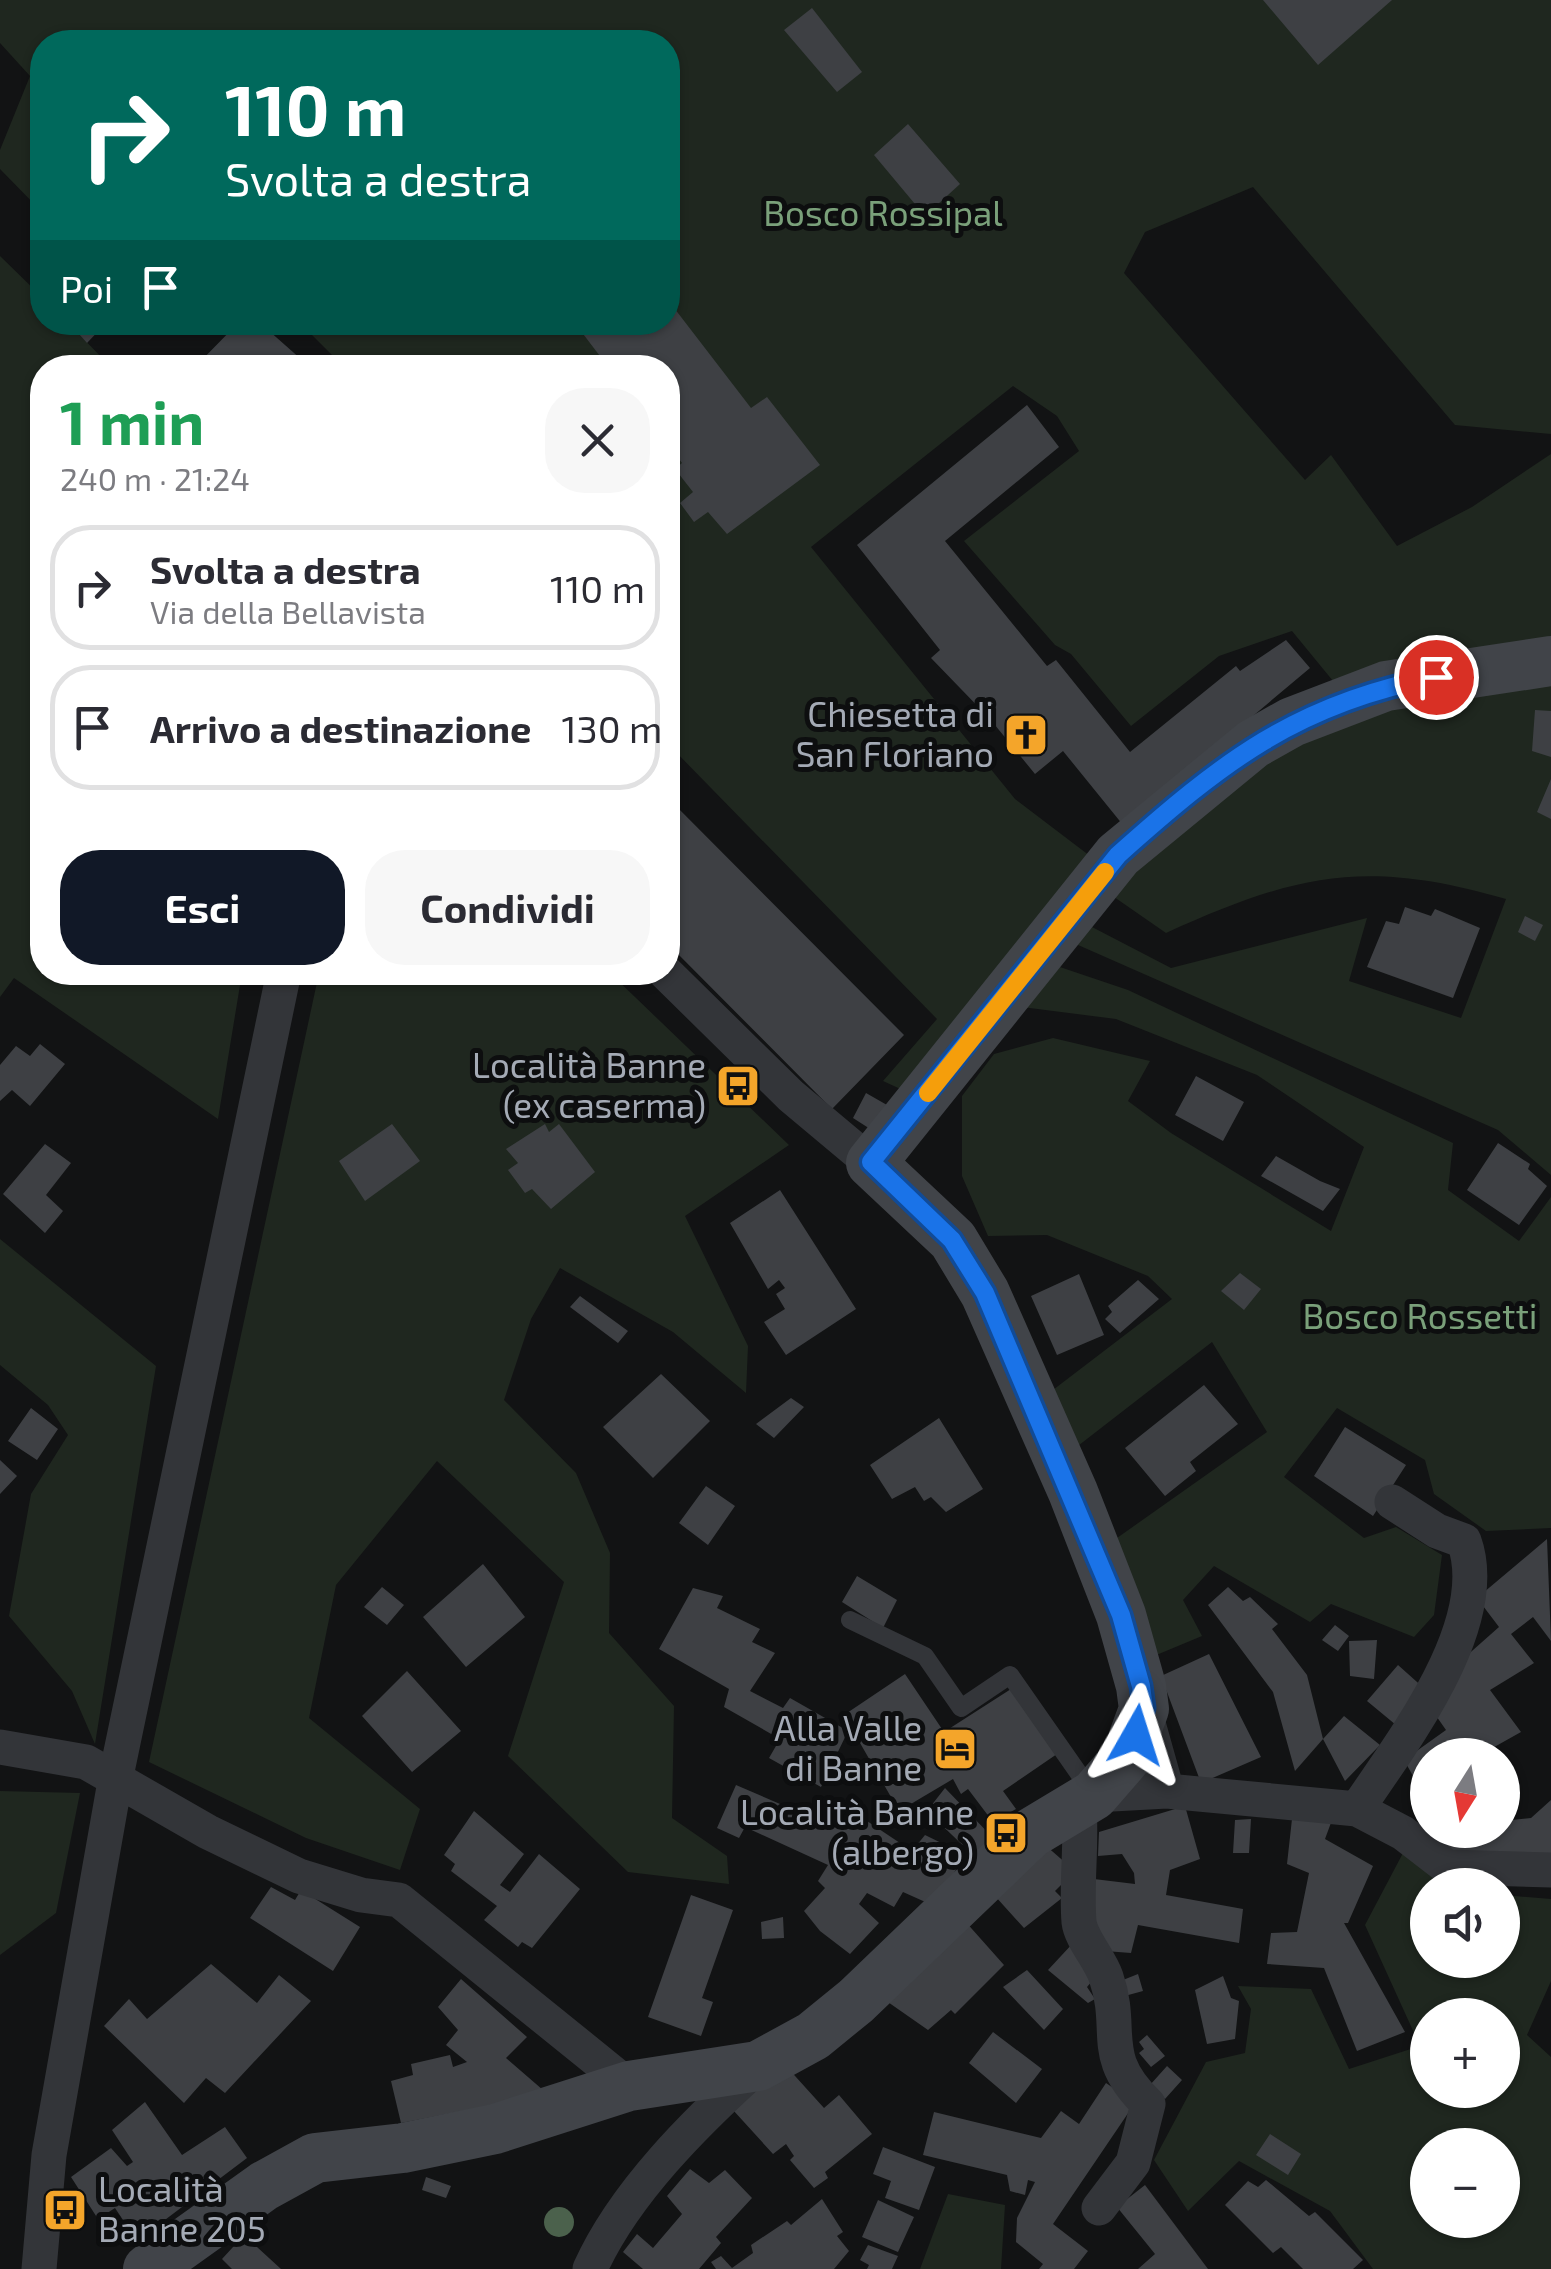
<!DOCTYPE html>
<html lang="it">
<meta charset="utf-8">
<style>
body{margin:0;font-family:"Exo 2",sans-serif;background:#f7f7f7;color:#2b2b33;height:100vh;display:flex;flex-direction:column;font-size:38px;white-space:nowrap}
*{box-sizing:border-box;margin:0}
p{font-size:32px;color:#7c7c81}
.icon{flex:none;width:55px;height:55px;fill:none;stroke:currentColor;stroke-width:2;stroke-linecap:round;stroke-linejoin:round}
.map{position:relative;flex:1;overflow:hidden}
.details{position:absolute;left:30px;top:355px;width:650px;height:630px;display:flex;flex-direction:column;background:#fff;border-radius:40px;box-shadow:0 2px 8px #0004}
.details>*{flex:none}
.guide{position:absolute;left:30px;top:30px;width:650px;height:305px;border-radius:40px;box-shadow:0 2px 8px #0004;background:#00695c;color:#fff;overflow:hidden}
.needle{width:65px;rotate:191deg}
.controls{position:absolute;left:1410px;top:1738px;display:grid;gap:20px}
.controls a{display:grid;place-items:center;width:110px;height:110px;border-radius:50%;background:#fff;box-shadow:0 2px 8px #0004;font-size:50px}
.pin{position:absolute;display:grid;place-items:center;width:85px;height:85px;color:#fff;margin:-42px;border:5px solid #fff;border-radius:50%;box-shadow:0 2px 10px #0007}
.me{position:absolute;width:110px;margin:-55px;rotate:6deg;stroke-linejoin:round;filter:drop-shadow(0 0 8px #0008)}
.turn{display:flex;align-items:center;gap:35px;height:210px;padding:0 30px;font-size:45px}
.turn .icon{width:130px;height:130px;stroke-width:2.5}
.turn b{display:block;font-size:70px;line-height:85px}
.then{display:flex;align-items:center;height:95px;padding:0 30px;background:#0003;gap:20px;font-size:38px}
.round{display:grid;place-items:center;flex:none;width:105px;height:105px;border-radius:40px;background:#f7f7f7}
.head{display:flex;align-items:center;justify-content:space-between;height:170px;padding:0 30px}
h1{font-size:60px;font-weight:700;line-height:75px;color:#1e9e55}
.button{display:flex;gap:20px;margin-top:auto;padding:20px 30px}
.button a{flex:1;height:115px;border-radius:40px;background:#111827;color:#fff;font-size:40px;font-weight:700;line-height:115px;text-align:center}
.button a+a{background:#f7f7f7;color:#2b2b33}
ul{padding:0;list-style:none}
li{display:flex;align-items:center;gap:30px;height:125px;margin:0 20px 15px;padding:0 10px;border:5px solid #e1e1e2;border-radius:40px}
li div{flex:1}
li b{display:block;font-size:38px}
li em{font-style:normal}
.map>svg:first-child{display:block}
</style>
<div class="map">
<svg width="1551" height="2269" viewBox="0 0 1551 2269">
<rect width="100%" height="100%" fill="#121314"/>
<path fill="#1f271f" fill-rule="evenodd" d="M0,0H1551V434L1455,425L1253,187L1145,232L1124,273L1305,480L1331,455L1397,546L1472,507L1551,454V638L1333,681L1292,631L1219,656L1131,726L1071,654L1055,645L964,541L1079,451L1057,416L1013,386L811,547L1015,799L1090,856L907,1092L883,1081L937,1019L668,744V368L344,367L300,323L668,322V42H42V212L0,169V150L30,76L0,43Z
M0,256L42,297V322L68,323L111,367L42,368V972L242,973L218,1119L14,978L0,997Z
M1551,674V1175L1498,1130L1069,941L1092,927L1171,968L1367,918L1349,981L1461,1018L1506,899C1365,858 1296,874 1166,933L1104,890L1255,761L1365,701Z
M1051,964L1128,990L1453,1143L1448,1190L1519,1241L1551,1197V1528L1486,1531L1434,1494L1425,1460L1337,1408L1284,1477L1364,1538L1396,1527L1442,1555L1434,1615L1414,1637L1331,1604L1310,1622L1214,1566L1183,1600L1202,1636L1154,1656L1117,1538L1267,1432L1212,1342L1074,1449L1049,1393L1172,1299L1148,1276L1047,1235L988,1236L962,1176V1096L994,1054L1053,1038L1150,1061L1128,1101L1171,1133L1331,1231L1364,1147L1257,1075L1116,1019L1014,1006Z
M319,973H610L789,1145L685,1216L748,1346L746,1393L673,1332L560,1268L531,1319L504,1400L576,1473L610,1553L609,1633L674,1706L672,1818L727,1856L729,1884L628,1872L508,1756L564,1582L437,1461L336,1585L309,1718L420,1809L400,1870L306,1838L149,1762Z
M0,1239L156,1366L95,1744L72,1691L9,1616L31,1494L68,1435L48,1405L0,1365Z
M0,1791L80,1793L56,1913L0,1955Z
M1403,1853L1445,1885H1428V1960H1502L1503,1895L1551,1899V1981L1527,2035L1551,2057V2269H1373L1330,2211L1239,2161L1188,2211L1154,2160L1206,2062L1245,2053L1251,2009L1238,1986L1311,1989L1349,2069L1420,2046L1365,1925ZM1428,2015H1502V2090H1428ZM1428,2145H1502V2220H1428Z
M948,2194L1005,2205L1001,2269H920Z"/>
<path fill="#3e4044" d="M1263,0H1392L1318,65Z
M812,8L862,72L837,92L784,30Z
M908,124L960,184L925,216L874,155Z
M668,300L751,408L767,397L820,465L727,534L708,512L694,522L680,503L693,492L675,469L682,463L668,444V368H609L574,322H668Z
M68,322H107L87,343Z
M239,322H259L311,368H194Z
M1027,405L1059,447L945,541L1047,666L1056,660L1130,752L1236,666L1240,671L1286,640L1310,668L1123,825L1063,751L1035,774L990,719L931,658L940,650L857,545Z
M1535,710L1551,711V757L1532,751Z
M1551,779V819L1537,812Z
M668,798L904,1035L832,1109L668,944Z
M1405,907L1431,916L1435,909L1480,928L1453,998L1367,967L1386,921L1399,924Z
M1525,916L1543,925L1535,941L1518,932Z
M40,1044L65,1064L30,1106L12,1090L0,1101V1065L16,1046L30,1056Z
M1196,1076L1244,1102L1223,1141L1175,1115Z
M866,1093L894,1109L878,1134L853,1118Z
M392,1124L420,1161L365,1201L339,1161Z
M545,1124L549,1132L559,1124L595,1172L551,1209L532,1189L525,1193L508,1170L518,1163L506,1149Z
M1498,1143L1530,1164L1528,1169L1547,1186L1519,1225L1467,1190Z
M45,1144L71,1163L46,1195L63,1211L45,1233L3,1194Z
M1276,1156L1320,1181L1340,1189L1323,1211L1261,1176Z
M780,1190L856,1309L786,1355L764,1322L785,1309L776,1294L785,1288L779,1280L768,1289L730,1223Z
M1240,1273L1261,1289L1244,1310L1221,1291Z
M1079,1274L1104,1335L1057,1355L1031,1296Z
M1138,1280L1159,1299L1120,1333L1105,1319L1112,1312L1108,1306Z
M580,1296L628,1331L618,1343L570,1307Z
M661,1374L710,1421L653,1478L603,1427Z
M1204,1385L1238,1424L1190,1462L1196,1471L1165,1496L1125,1448Z
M791,1398L804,1407L774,1438L756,1424Z
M31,1408L58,1429L37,1460L8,1441Z
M939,1418L983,1489L946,1512L931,1497L924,1501L915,1487L892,1499L870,1465Z
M1345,1427L1406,1465L1373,1516L1314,1476Z
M0,1460L17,1476L0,1494Z
M706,1486L735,1506L708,1545L679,1523Z
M1547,1539L1551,1641L1533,1617L1511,1634L1534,1663L1490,1690L1521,1732L1480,1755H1428V1786L1421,1790L1404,1760L1446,1730L1432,1710L1455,1666L1499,1627L1477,1598Z
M483,1564L525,1617L466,1667L423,1617Z
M857,1576L897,1600L883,1628L842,1602Z
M382,1587L404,1605L387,1625L364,1607Z
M1228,1587L1243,1601L1250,1597L1278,1624L1272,1629L1307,1675L1323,1739L1295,1771L1273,1692L1208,1605Z
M693,1588L723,1596L717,1608L760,1629L752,1642L775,1653L750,1691L783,1708L790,1698L848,1731L821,1787L769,1758L780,1739L724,1707L729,1689L659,1649Z
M1335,1625L1349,1636L1338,1651L1322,1640Z
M1377,1640L1374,1679L1350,1676L1349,1641Z
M1209,1654L1261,1757L1201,1783L1161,1676Z
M1398,1665L1426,1690L1396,1725L1367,1701Z
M407,1671L461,1731L412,1772L362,1716Z
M905,1674L944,1732L1011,1689L1057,1754L1003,1791L1016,1809L993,1822L968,1789L961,1794L953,1779L899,1811L844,1715Z
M1344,1716L1380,1745L1345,1781L1323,1739Z
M736,1785L801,1813L804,1805L852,1829L861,1817L912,1851L925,1835L966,1855L932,1905L903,1892L894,1907L867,1893L859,1904L879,1923L850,1954L820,1931L804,1911L825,1888L818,1881L828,1865L745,1827L739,1838L717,1828Z
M945,1788L996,1841L976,1858L927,1811Z
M1551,1800V1859L1450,1853L1440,1830H1502V1821L1531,1818Z
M1185,1806L1200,1859L1170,1870L1166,1895L1243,1909L1239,1943L1138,1925L1131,1953L1105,1951L1095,1921L1094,1879L1135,1884L1134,1873L1122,1854L1098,1856L1099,1832Z
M474,1811L524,1854L500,1885L510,1892L539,1854L580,1889L532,1948L522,1942L518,1947L484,1920L497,1906L451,1871L455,1864L444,1855Z
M1251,1819L1249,1853H1233L1235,1820Z
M1292,1819L1332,1820L1325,1839L1373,1866L1348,1923H1344L1405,2032L1357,2051L1324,1968L1267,1964L1271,1933L1297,1932L1309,1873L1287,1864Z
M1045,1845L1075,1871L1055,1891L1062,1898L1024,1928L995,1896Z
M271,1887L295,1900L301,1890L360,1927L333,1971L250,1918Z
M691,1895L733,1910L702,1998L713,2002L701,2036L648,2017Z
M783,1917L784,1938L762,1939L761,1922Z
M964,1920L1004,1965L955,2014L951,2010L928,2030L885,2000Z
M1074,1942L1099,1973L1087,1987L1095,1999L1088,2003L1048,1970Z
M211,1964L257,2003L279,1975L311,2001L225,2093L206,2078L184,2103L104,2026L129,1999L147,2019Z
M1027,1970L1063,2009L1044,2030L1003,1987Z
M1138,1974L1143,1991L1121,1997L1118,1982Z
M1223,1976L1231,1998L1239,2001L1235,2039L1207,2044L1195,1990Z
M461,1979L527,2037L506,2058L543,2090L503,2103L401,2123L391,2081L413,2075L411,2064L450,2055L453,2067L467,2062L446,2045L458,2030L438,2007Z
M993,2032L1042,2069L1016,2103L969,2063Z
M1147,2035L1165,2056L1151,2067L1139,2053L1144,2049L1139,2042Z
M786,2066L824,2108L839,2095L872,2134L825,2172L828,2178L814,2188L790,2160L794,2156L786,2144L773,2154L733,2110Z
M1167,2066L1182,2080L1165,2099L1150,2085Z
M1106,2083L1135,2103L1053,2224L1088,2251L1074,2269H1039L1043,2264L1016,2242L1017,2218L1035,2182L1028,2180L1025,2195L1010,2191L1007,2175L923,2155L934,2112L1041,2138L1061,2111L1079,2124Z
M145,2102L182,2155L225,2127L247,2158L137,2241L115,2208L98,2219L71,2177L111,2148L127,2166L133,2162L112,2130Z
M1270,2134L1301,2154L1288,2175L1256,2155Z
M883,2147L935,2167L919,2210L885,2198L891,2181L873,2174Z
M690,2169L709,2183L725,2170L752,2198L716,2237L721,2243L699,2269H643L623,2252L637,2234L653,2248L682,2214L667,2196Z
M426,2177L451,2186L446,2198L422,2190Z
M1266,2180L1309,2216L1315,2212L1363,2260L1353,2269H1303L1281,2247L1273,2253L1225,2205L1248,2181L1258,2187Z
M1145,2185L1208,2269H1138L1155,2254L1117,2207Z
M822,2199L843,2232L837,2236L849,2251L834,2269H716L711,2262L721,2256L732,2268L753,2253L751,2245L787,2221L791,2225Z
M878,2200L914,2217L898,2252L862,2237Z
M244,2235L281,2269H232L222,2259Z
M868,2245L898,2256L892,2269H867L869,2265L860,2260Z"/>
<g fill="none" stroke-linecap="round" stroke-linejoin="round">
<path stroke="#333539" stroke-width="18" d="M850,1620L925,1656L961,1708L1010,1675L1091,1791"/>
<path stroke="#333539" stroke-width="35" d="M665,972L791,1096L871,1163
M1144,1709L1167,1791
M0,1747L86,1762L208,1832L299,1876L361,1895L399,1900L629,2086
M1094,1795L1167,1791L1357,1809L1403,1833L1447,1867L1551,1870
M1079,1806C1082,1845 1076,1884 1079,1922C1081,1939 1100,1959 1106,1977C1125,2032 1097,2055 1148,2104L1133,2163L1099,2208
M1357,1809C1402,1742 1494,1624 1464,1541L1437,1531L1392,1502
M39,2269L49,2155L116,1776L284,972
M590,2269C624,2193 696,2122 758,2066"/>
<path stroke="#414449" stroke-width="50" d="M148,2269L264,2186L315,2158L403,2148L495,2129L629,2086L758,2066L813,2036L856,2001L1031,1833L1094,1795L1126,1758L1144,1709L1141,1686L1121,1615L1073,1492L985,1293L953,1240L871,1163L1118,855L1253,744L1292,722L1386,686L1551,661"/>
</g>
<circle fill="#4b614c" cx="559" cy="2222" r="15"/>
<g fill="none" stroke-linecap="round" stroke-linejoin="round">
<defs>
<path id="route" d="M1136,1735L1144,1708L1141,1686L1121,1615L985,1293L952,1240L871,1162L1118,855C1221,763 1297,703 1436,677"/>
</defs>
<use href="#route" stroke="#114b97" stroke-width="25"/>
<use href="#route" stroke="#1a73e8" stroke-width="18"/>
<path stroke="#f59e0b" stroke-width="18" d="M928,1093L1105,872"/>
</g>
<defs>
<symbol id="church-square" viewBox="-11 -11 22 22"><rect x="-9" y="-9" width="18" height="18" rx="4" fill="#f4a52a" stroke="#0d0e0f"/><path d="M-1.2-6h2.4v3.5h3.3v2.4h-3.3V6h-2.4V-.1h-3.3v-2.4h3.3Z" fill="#111"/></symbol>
<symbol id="bus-square" viewBox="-11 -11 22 22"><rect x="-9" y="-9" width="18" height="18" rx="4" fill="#f4a52a" stroke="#0d0e0f"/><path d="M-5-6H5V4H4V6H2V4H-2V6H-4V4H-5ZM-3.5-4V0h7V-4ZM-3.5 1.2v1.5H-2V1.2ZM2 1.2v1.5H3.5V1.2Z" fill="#111"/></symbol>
<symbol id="hotel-square" viewBox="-11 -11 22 22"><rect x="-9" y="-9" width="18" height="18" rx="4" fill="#f4a52a" stroke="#0d0e0f"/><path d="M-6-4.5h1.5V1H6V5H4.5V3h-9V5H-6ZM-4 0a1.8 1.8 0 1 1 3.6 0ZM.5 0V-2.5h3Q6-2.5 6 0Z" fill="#111"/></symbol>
</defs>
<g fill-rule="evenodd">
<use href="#church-square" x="1001" y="710" width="50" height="50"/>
<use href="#bus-square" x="713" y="1061" width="50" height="50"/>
<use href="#hotel-square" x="930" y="1724" width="50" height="50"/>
<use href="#bus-square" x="981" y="1808" width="50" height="50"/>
<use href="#bus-square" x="40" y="2185" width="50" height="50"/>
</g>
<g text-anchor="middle" stroke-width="10" stroke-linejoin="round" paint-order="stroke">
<g font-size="35" fill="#7aa07a" stroke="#0d0e0f">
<text x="883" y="226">Bosco Rossipal</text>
<text x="1420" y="1329">Bosco Rossetti</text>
</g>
<g font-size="35" fill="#a4aab5" stroke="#0d0e0f" text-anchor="end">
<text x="994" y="727">Chiesetta di<tspan x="994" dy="40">San Floriano</tspan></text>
<text x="706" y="1078">Località Banne<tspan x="706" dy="40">(ex caserma)</tspan></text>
<text x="922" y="1741">Alla Valle<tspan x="922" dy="40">di Banne</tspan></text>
<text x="974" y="1825">Località Banne<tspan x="974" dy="40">(albergo)</tspan></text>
<text x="98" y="2202" text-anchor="start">Località<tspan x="98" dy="40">Banne 205</tspan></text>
</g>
</g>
</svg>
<div class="controls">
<a><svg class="needle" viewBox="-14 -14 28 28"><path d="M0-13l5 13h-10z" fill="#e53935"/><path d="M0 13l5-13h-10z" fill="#7c7c81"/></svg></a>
<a><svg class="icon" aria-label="sound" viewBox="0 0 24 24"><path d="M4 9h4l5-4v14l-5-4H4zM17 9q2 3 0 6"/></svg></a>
<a>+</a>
<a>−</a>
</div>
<div class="pin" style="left:1436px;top:677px;background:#d93025"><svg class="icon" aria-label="arrive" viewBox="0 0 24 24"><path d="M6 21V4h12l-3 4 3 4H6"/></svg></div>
<svg class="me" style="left:1136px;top:1735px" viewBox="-20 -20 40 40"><path d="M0-17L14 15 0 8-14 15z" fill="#1a73e8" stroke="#fff" stroke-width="4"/></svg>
<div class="guide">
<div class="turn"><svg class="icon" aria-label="right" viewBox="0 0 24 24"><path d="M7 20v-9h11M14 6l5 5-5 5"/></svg><div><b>110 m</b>Svolta a destra</div></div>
<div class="then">Poi<svg class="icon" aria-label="arrive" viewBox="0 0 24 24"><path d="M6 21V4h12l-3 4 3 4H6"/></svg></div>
</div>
<section class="details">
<div class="head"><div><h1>1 min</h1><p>240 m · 21:24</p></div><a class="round"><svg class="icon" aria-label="close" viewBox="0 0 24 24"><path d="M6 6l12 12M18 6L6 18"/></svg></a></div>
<ul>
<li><svg class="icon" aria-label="right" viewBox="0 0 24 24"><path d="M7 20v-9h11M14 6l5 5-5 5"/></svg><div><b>Svolta a destra</b><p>Via della Bellavista</p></div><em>110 m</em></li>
<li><svg class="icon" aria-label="arrive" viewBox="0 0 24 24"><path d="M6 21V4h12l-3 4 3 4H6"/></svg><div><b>Arrivo a destinazione</b></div><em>130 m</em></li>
</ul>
<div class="button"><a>Esci</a><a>Condividi</a></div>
</section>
</div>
